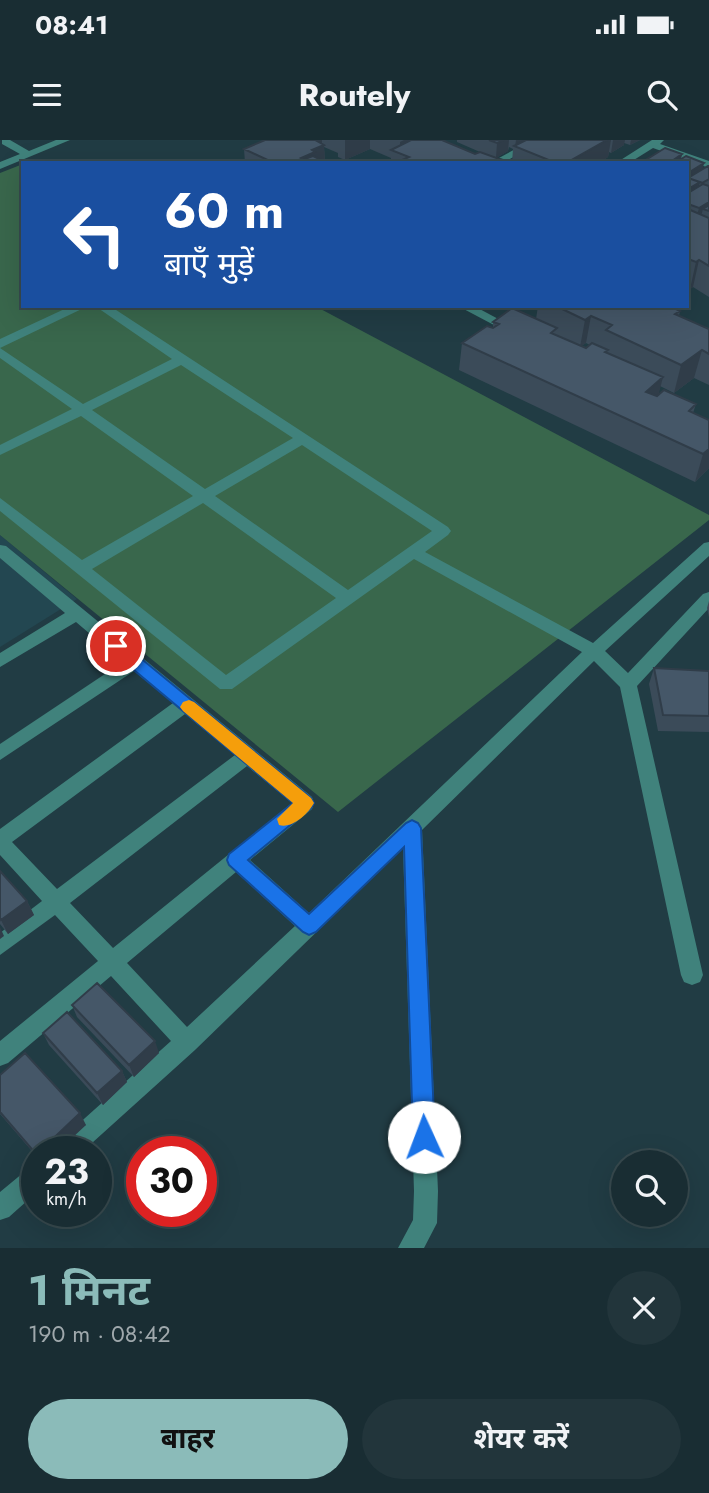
<!DOCTYPE html>
<html lang="hi">
<meta charset="utf-8">
<style>
body{margin:0;font-family:Jost,"Noto Sans Devanagari",sans-serif;background:#22353b;color:#f1f3f6;height:100vh;display:flex;flex-direction:column;font-size:26px;white-space:nowrap}
*{box-sizing:border-box;margin:0}
p{font-size:23px;color:#9fa8ac}
.icon{flex:none;width:38px;height:38px;fill:none;stroke:currentColor;stroke-width:2;stroke-linecap:round;stroke-linejoin:round}
.map{position:relative;height:1108px;overflow:hidden}
.drawer{display:flex;flex-direction:column;background:#192d33;flex:1}
.drawer>*{flex:none}
.top-card{position:absolute;left:21px;top:21px;width:668px;height:147px;border-radius:0px;box-shadow:0 7px 28px #0002,0 0 0 2px #37494e;background:#1a4fa0;color:#fff;overflow:hidden}
.fabs{position:absolute;left:611px;top:1010px;display:grid;gap:14px}
.fabs a{display:grid;place-items:center;width:77px;height:77px;border-radius:50%;background:#192d33;box-shadow:0 7px 28px #0002,0 0 0 2px #37494e;font-size:35px}
.speed{position:absolute;left:21px;top:996px;display:flex;gap:14px;font-size:35px;font-weight:700;text-align:center}
.speed>*{display:grid;place-content:center;width:91px;height:91px;border-radius:50%;background:#192d33;box-shadow:0 7px 28px #0002,0 0 0 2px #37494e;line-height:1}
.speed small{font-size:18px;font-weight:400}
.speed .limit{border:10px solid #d22;background:#fff;color:#111}
.pin{position:absolute;display:grid;place-items:center;width:60px;height:60px;color:#fff;margin:-30px;border:4px solid #fff;border-radius:50%;box-shadow:0 2px 7px #0007}
.me{position:absolute;width:77px;margin:-38px;rotate:358deg;stroke-linejoin:round;filter:drop-shadow(0 0 5px #0008)}
.turn{display:flex;align-items:center;gap:24px;height:147px;padding:0 28px;font-size:32px}
.turn .icon{width:91px;height:91px;stroke-width:2.5}
.turn b{display:block;font-size:49px;line-height:60px}
.round{display:grid;place-items:center;flex:none;width:74px;height:74px;border-radius:37px;background:#22353b}
.overview{display:flex;align-items:center;justify-content:space-between;height:119px;padding:0 28px}
h1{font-size:42px;font-weight:700;line-height:52px;color:#8bbbb9}
.primary-button{display:flex;gap:14px;margin-top:auto;padding:14px 28px}
.primary-button a{flex:1;height:80px;border-radius:42px;background:#8bbbb9;color:#111;font-size:28px;font-weight:700;line-height:80px;text-align:center}
.primary-button a+a{background:#22353b;color:#f1f3f6}
.status{display:flex;justify-content:space-between;align-items:center;height:49px;padding:0 35px;background:#192d33;direction:ltr}
.status svg{height:19px;fill:currentColor}
header{display:flex;justify-content:space-between;align-items:center;height:91px;padding:0 28px;background:#192d33;font-size:32px;font-weight:700}
.map>svg:first-child{display:block}
</style>
<div class="status"><b>08:41</b><svg viewBox="0 0 49 12"><path d="M0 12V9h3v3zM5 12V6h3v6zM10 12V3h3v9zM15 12V0h3v12zM26 1h20v11H26zM47 4h2v5h-2z"/></svg></div>
<header><svg class="icon" aria-label="menu" viewBox="0 0 24 24"><path d="M4 6h16M4 12h16M4 18h16"/></svg>Routely<svg class="icon" aria-label="search" viewBox="0 0 24 24"><circle cx="10" cy="10" r="6"/><path d="M15 15l6 6"/></svg></header>
<div class="map">
<svg width="709" height="1108" viewBox="0 0 709 1108">
<rect width="100%" height="100%" fill="#213c44"/>
<path fill="#234751" d="M0,395L77,459L0,507Z"/>
<path fill="#39674c" d="M23,24V166H315L709,375V380L338,672L0,395V33Z"/>
<g fill="none" stroke-linecap="round" stroke-linejoin="round">
<path fill="#40827c" fill-rule="evenodd" d="M2,0H10L29,11L56,0H70L0,29V22L20,14L2,4Z
M532,0H545L508,20L499,18Z
M652,0H664L660,4L709,21V28L653,8L629,23H616Z
M71,166H88L0,208V199Z
M95,166H110L448,387L451,391L448,395L425,412L593,503L704,403L709,402V416L605,511L628,533L703,454L709,452V468L637,546L703,835L700,842L692,845L684,842L681,835L620,547L594,521L422,690L438,1051L437,1083L424,1108H398L413,1080L414,1051L403,708L195,910L82,1012H52L56,1004L171,901L111,836L8,923L0,926V901L98,821L55,775L0,815V793L42,761L0,715V689L173,563L134,531L0,620V604L123,522L76,482L0,527V513L65,473L0,418V405L6,406L312,657L314,663L312,669L250,720L309,773L582,512L414,419L232,549H220L0,371V358L82,420L193,356L81,276L0,315V305L72,269L0,218V208L83,264L172,219ZM181,225L293,298L205,349L92,270ZM302,305L432,391L348,450L215,356ZM203,363L336,458L226,535L92,429ZM185,574L235,615L57,749L12,702ZM247,626L292,663L113,808L70,763ZM236,732L295,786L187,887L127,823Z
M458,166H474L521,191L519,194H511Z
M37,1024V1052L9,1077L0,1080V1052L29,1028Z"/>
</g>
<path fill="#3b4b59" fill-rule="evenodd" d="M265,0H442L475,14L480,12L457,2V0H640L630,5L624,3V5L611,13L609,12L608,17L599,23H512L513,9L509,7L508,11L496,18L505,21L504,23H391V18L370,9L345,20L338,17V13L324,7L325,21L328,23H245L244,9Z
M682,14L681,19L704,23L702,29L709,26V157L693,147L690,149L688,148V23H644V21Z
M538,166H670L680,171L679,176L709,189V245L694,238L674,253L660,246L658,256L696,264L693,273L709,328L695,342L459,230L462,203L493,188V182L536,179ZM586,203L590,205L586,208L581,206Z
M709,461V477L707,468Z
M654,528L709,531V592L658,591L649,544Z
M0,731L27,761L34,775L8,794L0,784Z
M72,865L159,913L134,937L77,877Z
M43,893L122,931L127,942L103,965L49,905Z
M0,935L86,985L37,1012V1017L0,974Z"/>
<path fill="#303d49" d="M320,0H322V6L324,5L325,23L316,22L307,18L308,23L301,18L312,10L317,1Z
M345,0H370V9L345,20Z
M404,0H439L409,17L400,14V2Z
M504,0H509L508,11L496,18L497,3Z
M516,0H528L515,7Z
M607,0H611L608,17L599,23H566Z
M613,0H625L624,5L611,13Z
M631,0H640L630,5Z
M682,14L680,22L679,23H669Z
M704,23L702,31L688,38V33Z
M700,42L696,57L688,62V49Z
M709,62V71L703,69L700,80L695,83L699,68Z
M699,120L693,147L690,149L696,122Z
M591,176L586,203L580,207L585,180Z
M702,210L694,238L674,253L681,225Z
M663,237L656,265L646,252Z
M709,309V328L695,342L703,314Z
M27,761L34,775L8,794L1,780Z
M0,787L4,796L0,799Z
M155,901L159,913L134,937L129,925Z
M122,931L127,942L103,965L97,953Z
M80,973L86,985L57,1012H39Z"/>
<path fill="#455768" stroke="#303d49" stroke-width="2" d="M265,0H320L317,1L324,5L312,10L315,12L301,18L311,23H274L244,9Z
M411,0H442L475,14L480,12L505,21L502,23H408L402,20L409,17L391,10Z
M489,0H504L497,3Z
M526,0H607L566,23H556L514,6Z
M665,8L682,14L669,23H650L644,21Z
M313,16L328,23H315L316,22L307,18Z
M686,16L704,23L688,33V23H675Z
M708,26H709V39L702,43L688,38Z
M688,38L700,42L688,49Z
M703,44L709,46V62L699,68L688,64V53Z
M709,65V71L703,69Z
M688,69L709,78V126L699,120L696,122L688,119Z
M556,166H670L680,171L675,174L709,189V214L702,210L681,225L606,190L612,185L591,176L585,180Z
M512,168L557,188L551,193L586,208L592,203L608,210L605,212L663,237L646,252L657,256L664,250L696,264L689,271L709,280V309L703,314L462,203L487,186L493,188L499,184L493,182Z
M654,528L709,531V576L663,575Z
M0,731L27,761L1,780L0,778Z
M97,843L155,901L129,925L72,865Z
M67,872L122,931L97,953L43,893Z
M25,913L80,973L39,1012H37L36,1014L0,972V935Z"/>
<path fill="#1a73e8" stroke="#114b97" stroke-width="2" d="M116,500L121,502L311,658L314,663L311,668L248,720L309,774L406,683L412,680L418,683L421,688L435,997L432,1004L424,1007L417,1004L413,997L404,707L316,792L309,795L303,792L229,725L227,720L229,714L293,663L110,510L108,506Z"/>
<path fill="#f59e0b" d="M189,560L194,562L311,658L314,663C308,674 292,689 279,685L277,679L293,663L183,571L180,567L183,562Z"/>
</svg>
<div class="fabs">
<a><svg class="icon" aria-label="search" viewBox="0 0 24 24"><circle cx="10" cy="10" r="6"/><path d="M15 15l6 6"/></svg></a>
</div>
<div class="speed"><div>23<small>km/h</small></div><div class="limit">30</div></div>
<div class="pin" style="left:116px;top:506px;background:#d93025"><svg class="icon" aria-label="arrive" viewBox="0 0 24 24"><path d="M6 21V4h12l-3 4 3 4H6"/></svg></div>
<svg class="me" style="left:424px;top:997px" viewBox="-20 -20 40 40"><circle r="19" fill="#fff"/><path d="M0-13L10 11 0 6-10 11z" fill="#1a73e8"/></svg>
<div class="top-card">
<div class="turn"><svg class="icon" aria-label="left" viewBox="0 0 24 24"><path d="M17 20v-9H6M10 6l-5 5 5 5"/></svg><div><b>60 m</b>बाएँ मुड़ें</div></div>
</div>
</div>
<section class="drawer">
<div class="overview"><div><h1>1 मिनट</h1><p>190 m · 08:42</p></div><a class="round"><svg class="icon" aria-label="close" viewBox="0 0 24 24"><path d="M6 6l12 12M18 6L6 18"/></svg></a></div>
<div class="primary-button"><a>बाहर</a><a>शेयर करें</a></div>
</section>
